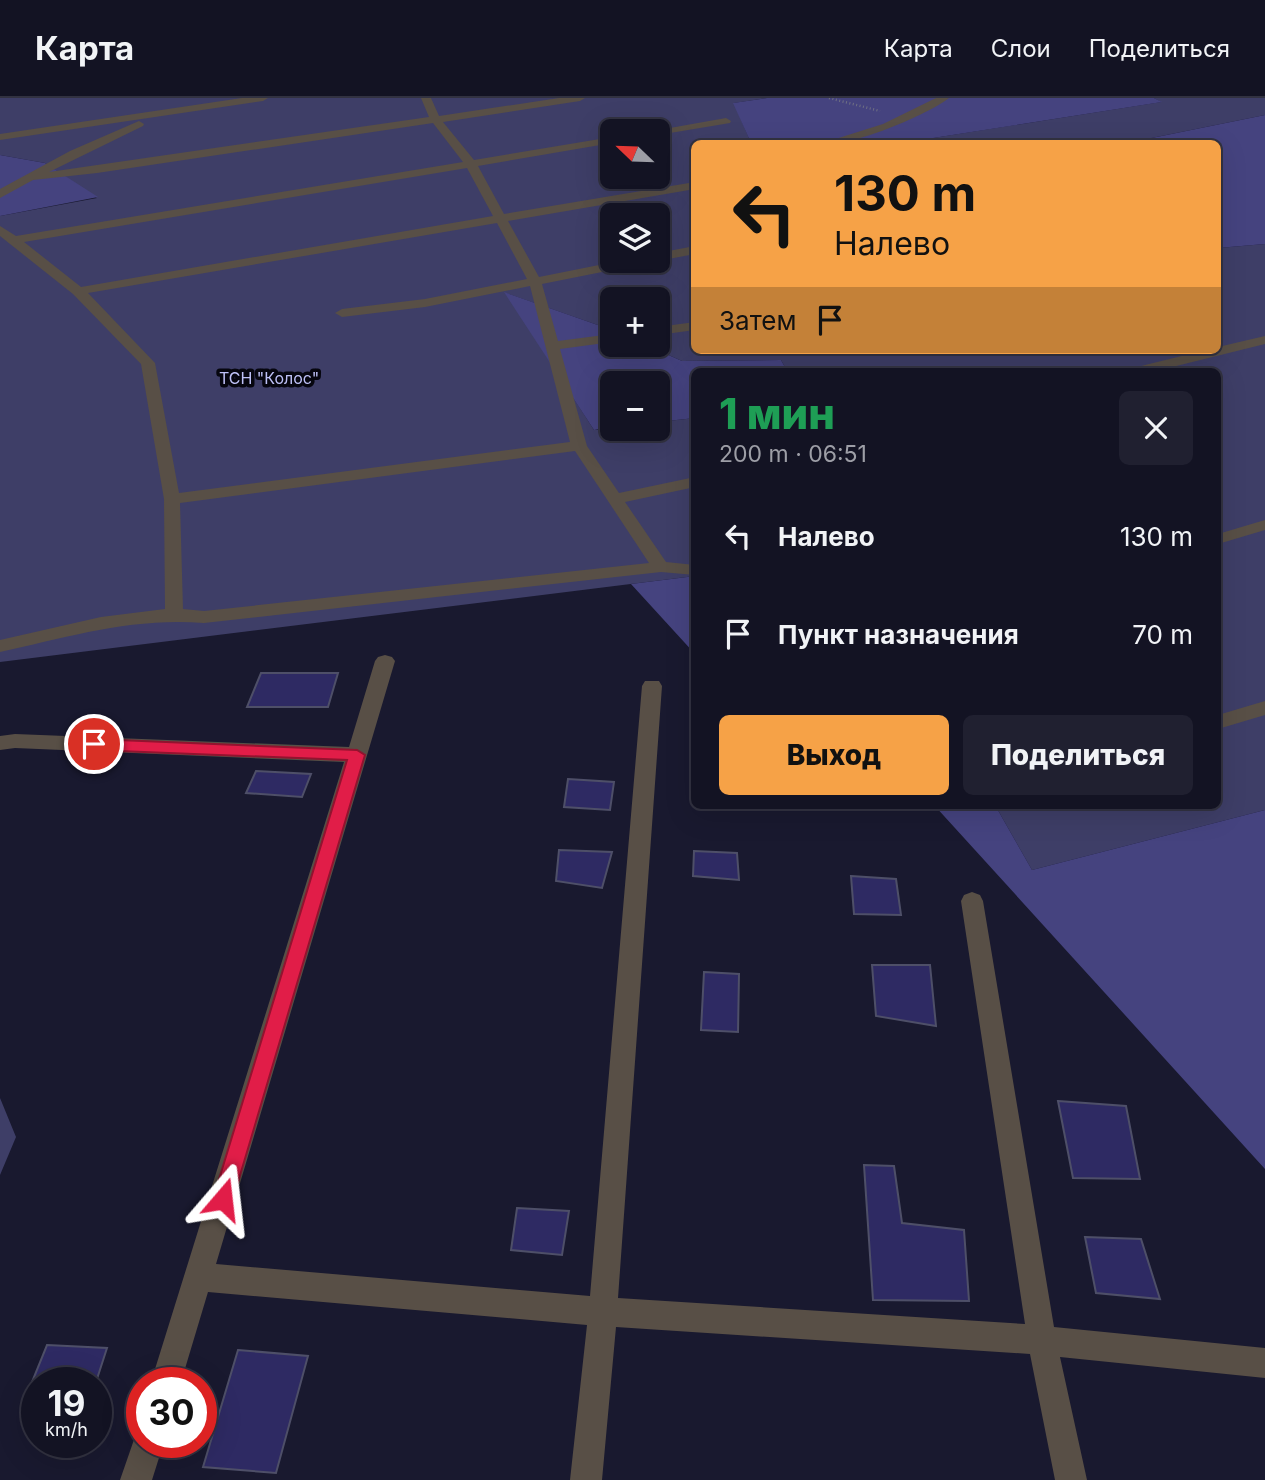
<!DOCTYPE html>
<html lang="ru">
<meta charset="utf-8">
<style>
body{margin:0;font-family:Inter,sans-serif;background:#202030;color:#f1f3f6;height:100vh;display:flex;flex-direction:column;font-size:26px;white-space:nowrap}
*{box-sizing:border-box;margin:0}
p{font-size:23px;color:#9d9ea6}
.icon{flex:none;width:38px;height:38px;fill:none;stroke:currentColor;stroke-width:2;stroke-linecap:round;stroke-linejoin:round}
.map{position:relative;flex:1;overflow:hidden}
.drawer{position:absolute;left:691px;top:270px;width:530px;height:441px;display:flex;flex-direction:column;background:#131323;border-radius:10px;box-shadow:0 7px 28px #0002,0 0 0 2px #323241}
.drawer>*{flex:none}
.hud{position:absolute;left:691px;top:42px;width:530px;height:214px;border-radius:10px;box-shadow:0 7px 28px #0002,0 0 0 2px #323241;background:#f6a247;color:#111;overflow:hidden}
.needle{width:46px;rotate:293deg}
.tools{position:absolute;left:600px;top:21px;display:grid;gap:14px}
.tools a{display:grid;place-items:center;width:70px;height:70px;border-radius:10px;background:#131323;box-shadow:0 7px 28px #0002,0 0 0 2px #323241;font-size:35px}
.speed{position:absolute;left:21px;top:1269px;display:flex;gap:14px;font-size:35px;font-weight:700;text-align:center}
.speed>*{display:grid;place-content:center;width:91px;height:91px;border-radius:50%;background:#131323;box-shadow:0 7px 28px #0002,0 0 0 2px #323241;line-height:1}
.speed small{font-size:18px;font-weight:400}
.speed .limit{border:10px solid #d22;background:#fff;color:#111}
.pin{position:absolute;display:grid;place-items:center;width:60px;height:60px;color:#fff;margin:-30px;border:4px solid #fff;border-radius:50%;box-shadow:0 2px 7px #0007}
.me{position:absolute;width:77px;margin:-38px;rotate:17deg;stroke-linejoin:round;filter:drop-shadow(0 0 5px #0008)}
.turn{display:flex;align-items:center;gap:24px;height:147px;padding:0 28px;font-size:32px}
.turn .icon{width:91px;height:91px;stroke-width:2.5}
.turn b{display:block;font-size:49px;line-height:60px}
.then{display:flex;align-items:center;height:66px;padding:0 28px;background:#0003;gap:14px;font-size:26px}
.round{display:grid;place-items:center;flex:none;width:74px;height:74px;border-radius:10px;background:#202030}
.headline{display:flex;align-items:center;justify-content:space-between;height:119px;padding:0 28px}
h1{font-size:42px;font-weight:800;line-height:52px;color:#1e9e55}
.primary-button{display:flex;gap:14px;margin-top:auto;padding:14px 28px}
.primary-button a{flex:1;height:80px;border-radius:10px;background:#f6a247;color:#111;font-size:28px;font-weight:800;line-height:80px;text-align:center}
.primary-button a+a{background:#202030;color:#f1f3f6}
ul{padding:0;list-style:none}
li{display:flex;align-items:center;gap:21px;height:98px;padding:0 28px}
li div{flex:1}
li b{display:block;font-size:26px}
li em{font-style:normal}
header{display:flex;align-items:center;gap:42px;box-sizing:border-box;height:98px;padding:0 35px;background:#131323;border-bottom:2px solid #323241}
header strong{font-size:33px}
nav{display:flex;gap:38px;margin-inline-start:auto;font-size:24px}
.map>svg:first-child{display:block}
</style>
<header>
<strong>Карта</strong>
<nav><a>Карта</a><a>Слои</a><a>Поделиться</a></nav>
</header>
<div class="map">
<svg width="1265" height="1382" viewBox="0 0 1265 1382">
<rect width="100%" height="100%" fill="#19192f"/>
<path fill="#3e3e67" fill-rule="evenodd" d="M0,0H767L734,5L751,45L695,46V252H1218V150L1265,146V712L1032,772L995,707H1218V273H787L781,262L682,263L646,247H658V201H612V232L506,195L594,332L658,331V324L695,320V478L0,564V118L97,100L45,65L0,57ZM612,33H658V79H612ZM612,117H658V163H612Z
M1154,0H1265V17L1127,45L895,46L1161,4Z
M0,1000L16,1039L0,1077Z"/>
<path fill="#45437f" d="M767,0H1154L1162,4L895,46L751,45L733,5Z
M1265,17V146L1218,150V46L1127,45Z
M0,57L45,65L98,99L0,118Z
M504,194L612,232V247H646L682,263L781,262L787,273H695V320L658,324V285H612V329L594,332Z
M695,478V556L631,486Z
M934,707H995L1032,772L1265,712V1071Z"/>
<path fill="#2e2a63" stroke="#4e4f68" stroke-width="2" d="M261,575H338L328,609H247Z
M256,673L311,676L302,699L246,695Z
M568,681L614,684L610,712L564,709Z
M559,752L612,754L602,790L556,783Z
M694,753L737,755L739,782L693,778Z
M851,778L896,781L901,817L854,816Z
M872,867H930L936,928L876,918Z
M704,874L739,876L738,934L701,932Z
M1058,1003L1126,1008L1140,1081L1073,1080Z
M864,1067L894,1068L902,1125L964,1132L969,1203L873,1202Z
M517,1110L569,1113L562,1157L511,1152Z
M1085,1139L1141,1141L1160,1201L1096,1195Z
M47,1247L107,1250L96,1284H32Z
M238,1252L308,1258L276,1375L203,1369Z"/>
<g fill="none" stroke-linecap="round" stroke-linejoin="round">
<path stroke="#6f7083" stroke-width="2.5" stroke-dasharray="1 2.5" stroke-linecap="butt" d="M829,0L880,13"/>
<path fill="#584f46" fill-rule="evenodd" d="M242,0H268L263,3L0,42V36Z
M421,0H431L439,18L559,0H585L580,3L443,24L474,62L612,39V45L478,68L504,116L695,84V91L508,123L539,179L619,163H643L637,167L542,186L558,243L612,236V244L560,251L587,348L619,395L695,379V389L625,404L666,464L695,467V477L661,474L204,525C133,519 68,539 0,554V542L101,519L165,511L164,401L141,266L73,196L0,138V128L16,138L463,64L433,25L97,75L33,82L0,100V91L70,53L139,23L144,26L143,28L49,74L429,19ZM467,70L493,118L81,189L24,144ZM497,125L527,181L425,201L342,211L335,215L342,219L425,209L530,188L570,344L179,395L155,265L88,195ZM575,353L649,465L204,513L183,511L180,405Z
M936,0H949C931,15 848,51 826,44L883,26Z
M726,20L731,23L730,25L658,37V33H653Z
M695,148V156L658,163V155Z
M695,224V232L658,237V229Z
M1265,238V246L1156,273H1131L1133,270L1206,252H1218V249Z
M1265,422V432L1218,446V436Z
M385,557L392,559L395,563L216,1166L590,1198L642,588L645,583H659L662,588L618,1200L1025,1226L961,803L964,797L972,794L980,797L983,803L1054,1229L1265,1250V1280L1060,1259L1087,1382H1055L1030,1256L616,1229L602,1382H570L587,1227L208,1194L181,1284H151L344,664L15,650L0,652V638L15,636L349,649L375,563L378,559Z
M1265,603V617L1218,631V617Z
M142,1331V1344H164L152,1382H120L137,1333Z"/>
</g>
<path fill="#e11d48" stroke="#92132f" stroke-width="2" d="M94,641L357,652L365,657L233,1101L230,1108L223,1111L216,1108L213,1101L347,662L94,652L86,646Z"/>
<g text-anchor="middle" stroke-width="7" stroke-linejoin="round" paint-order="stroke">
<g font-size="16" fill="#bec1f7" stroke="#06060f">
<text x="269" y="286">ТСН "Колос"</text>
</g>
</g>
</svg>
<div class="tools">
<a><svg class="needle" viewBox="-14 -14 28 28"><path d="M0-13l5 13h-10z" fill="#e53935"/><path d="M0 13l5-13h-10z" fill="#9d9ea6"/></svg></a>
<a><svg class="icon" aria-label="layers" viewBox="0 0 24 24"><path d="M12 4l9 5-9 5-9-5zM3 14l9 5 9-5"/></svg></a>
<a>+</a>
<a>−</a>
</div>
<div class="speed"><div>19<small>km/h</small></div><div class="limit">30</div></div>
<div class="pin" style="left:94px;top:646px;background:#d93025"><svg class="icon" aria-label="arrive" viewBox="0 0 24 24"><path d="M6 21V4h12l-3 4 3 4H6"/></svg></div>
<svg class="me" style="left:223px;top:1101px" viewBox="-20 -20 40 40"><path d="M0-17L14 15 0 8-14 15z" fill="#e11d48" stroke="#fff" stroke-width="4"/></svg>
<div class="hud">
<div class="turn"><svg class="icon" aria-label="left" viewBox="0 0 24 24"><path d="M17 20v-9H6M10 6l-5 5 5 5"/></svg><div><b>130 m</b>Налево</div></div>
<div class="then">Затем<svg class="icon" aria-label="arrive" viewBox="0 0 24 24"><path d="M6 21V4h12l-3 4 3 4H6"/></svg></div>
</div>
<section class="drawer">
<div class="headline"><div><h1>1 мин</h1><p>200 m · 06:51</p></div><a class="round"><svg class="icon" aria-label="close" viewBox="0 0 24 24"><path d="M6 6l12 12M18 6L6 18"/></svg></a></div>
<ul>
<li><svg class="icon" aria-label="left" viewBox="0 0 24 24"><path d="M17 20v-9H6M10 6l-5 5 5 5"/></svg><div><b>Налево</b></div><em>130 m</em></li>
<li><svg class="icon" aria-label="arrive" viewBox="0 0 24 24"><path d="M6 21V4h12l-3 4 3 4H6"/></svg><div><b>Пункт назначения</b></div><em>70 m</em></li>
</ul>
<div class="primary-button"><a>Выход</a><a>Поделиться</a></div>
</section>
</div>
